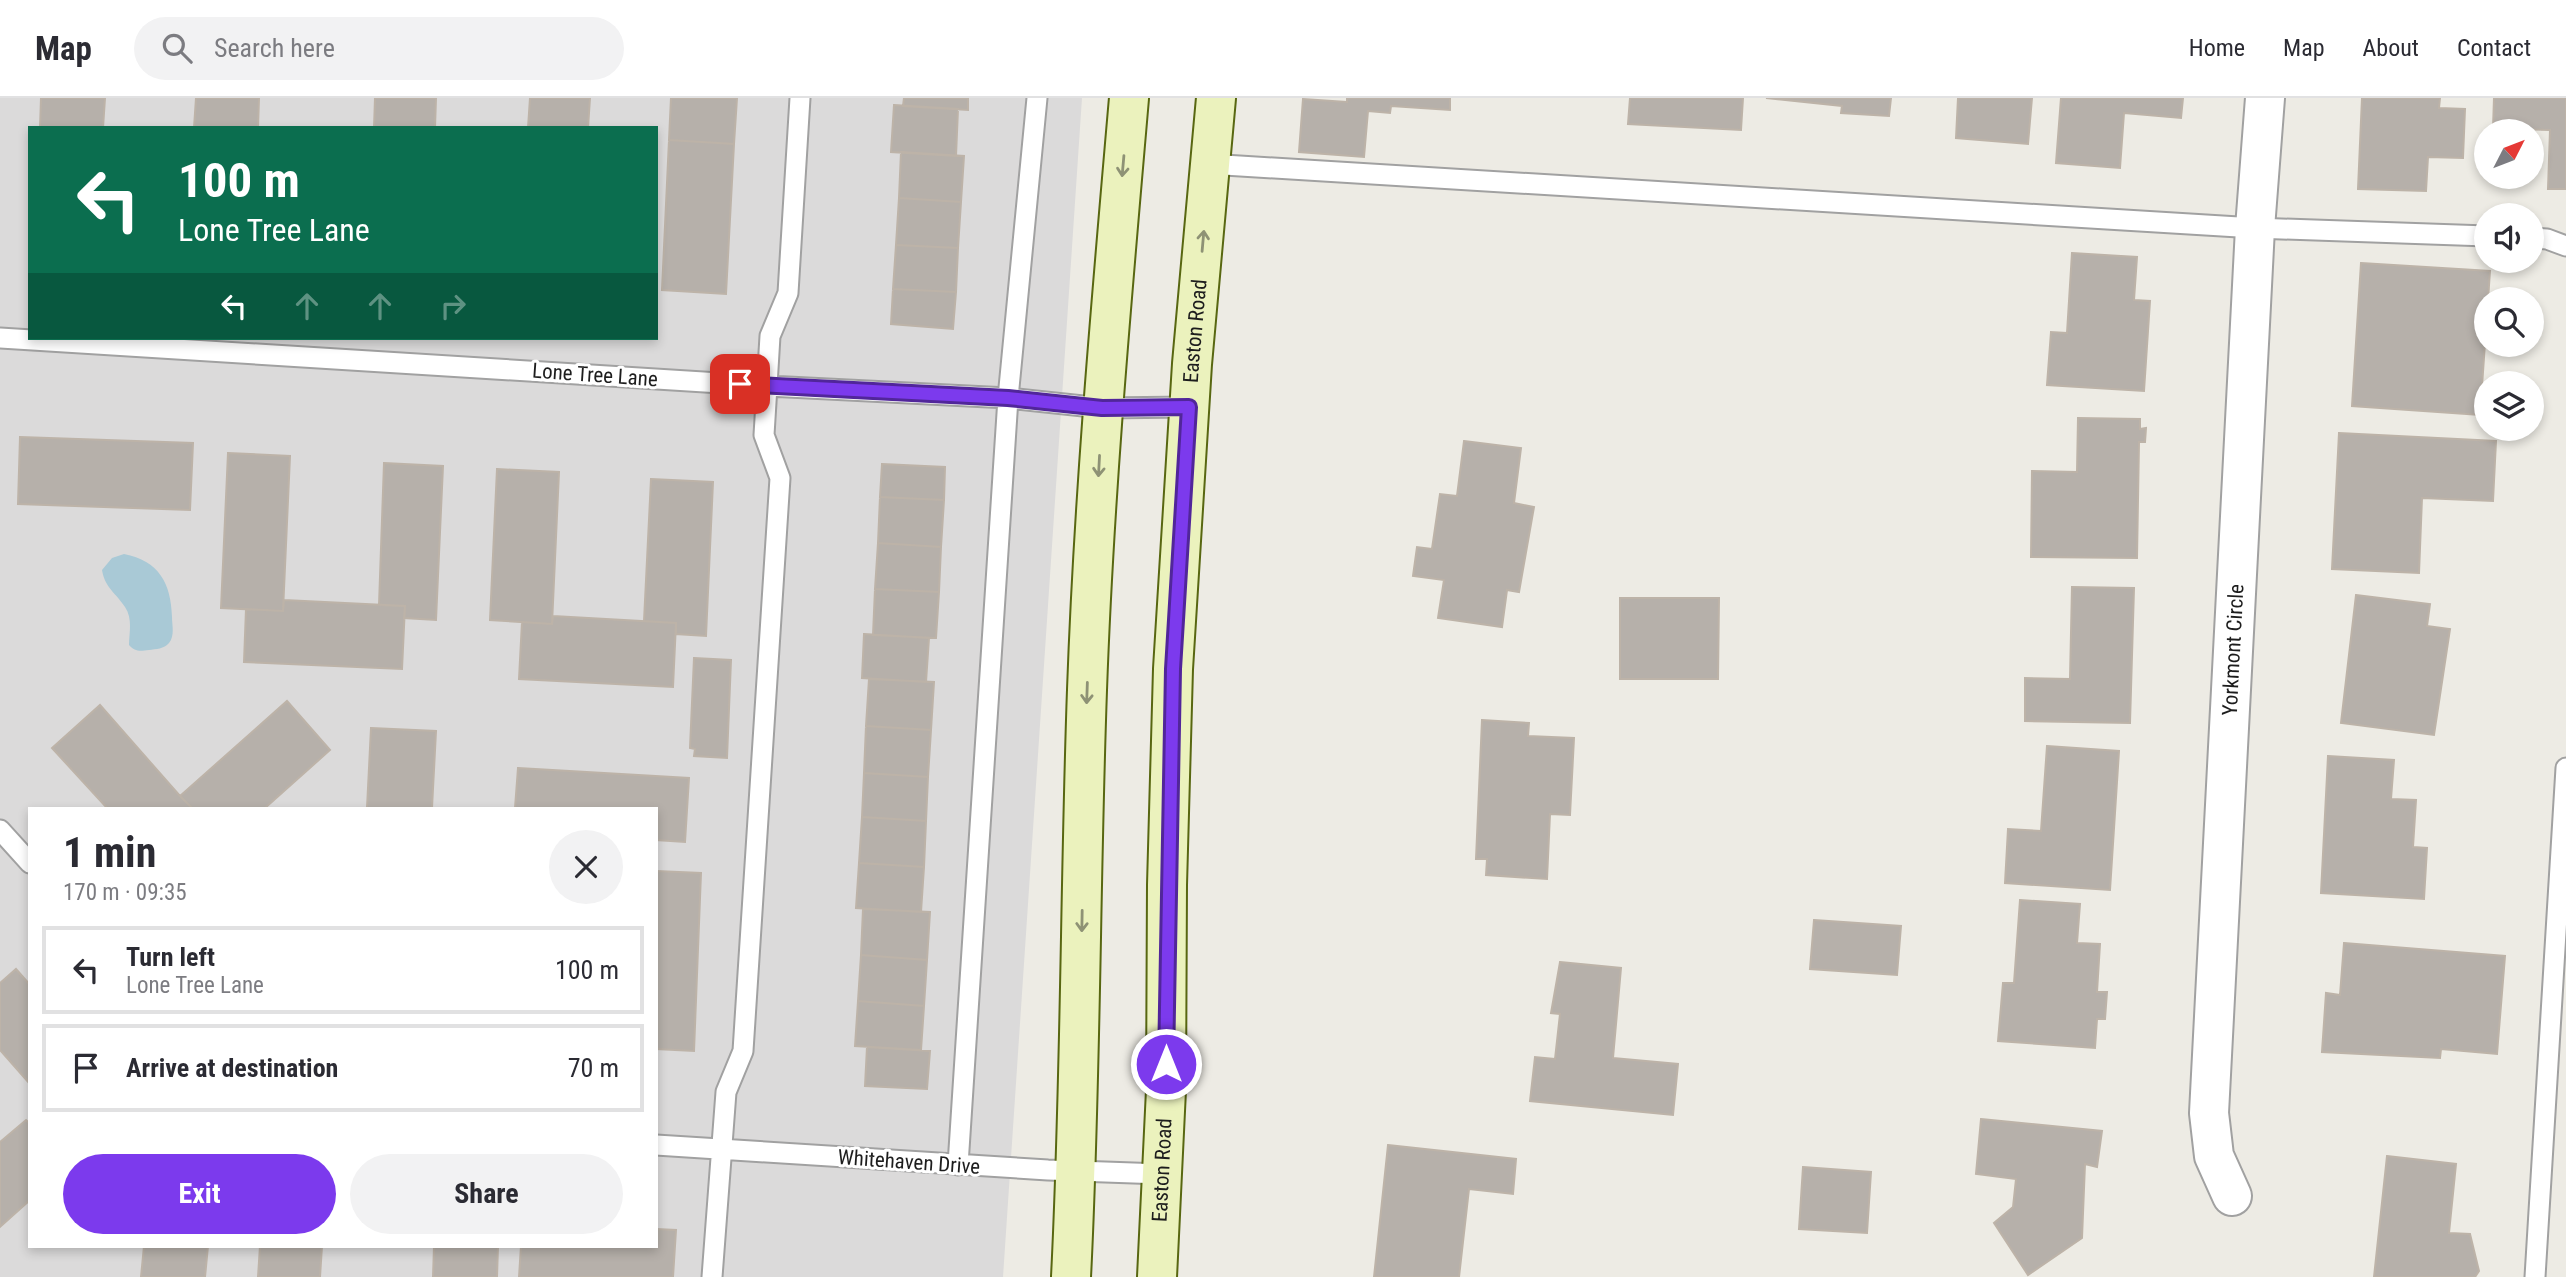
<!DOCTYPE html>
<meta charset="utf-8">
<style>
body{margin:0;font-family:"Roboto Condensed",sans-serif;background:#f2f2f3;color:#2b2b33;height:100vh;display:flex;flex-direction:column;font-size:26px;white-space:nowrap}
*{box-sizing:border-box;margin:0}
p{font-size:23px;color:#7c7c81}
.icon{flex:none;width:38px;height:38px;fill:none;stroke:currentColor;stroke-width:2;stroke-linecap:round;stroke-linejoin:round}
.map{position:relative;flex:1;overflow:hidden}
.sheet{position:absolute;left:28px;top:709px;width:630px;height:441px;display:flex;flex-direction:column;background:#fff;border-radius:0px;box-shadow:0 4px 10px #0003}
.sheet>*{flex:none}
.hud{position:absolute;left:28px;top:28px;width:630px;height:214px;border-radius:0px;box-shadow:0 4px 10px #0003;background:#0b6e4f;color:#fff;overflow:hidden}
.needle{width:46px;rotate:48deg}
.controls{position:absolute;left:2474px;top:21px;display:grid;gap:14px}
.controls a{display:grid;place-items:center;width:70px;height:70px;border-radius:50%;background:#fff;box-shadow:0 4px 10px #0003;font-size:35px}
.pin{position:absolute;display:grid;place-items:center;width:60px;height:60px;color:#fff;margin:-30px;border-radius:14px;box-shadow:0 4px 10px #0006}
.me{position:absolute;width:77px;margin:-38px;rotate:0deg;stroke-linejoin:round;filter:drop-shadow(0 0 5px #0008)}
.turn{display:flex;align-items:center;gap:24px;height:147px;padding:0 35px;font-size:32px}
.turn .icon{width:91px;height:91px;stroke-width:2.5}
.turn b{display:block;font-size:49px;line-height:60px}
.lanes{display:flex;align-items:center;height:66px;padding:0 35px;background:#0003;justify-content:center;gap:35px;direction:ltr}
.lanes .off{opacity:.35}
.round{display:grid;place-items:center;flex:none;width:74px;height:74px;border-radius:37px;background:#f2f2f3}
.head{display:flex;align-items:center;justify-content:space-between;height:119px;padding:0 35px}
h1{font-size:42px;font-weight:700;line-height:52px}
.action{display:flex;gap:14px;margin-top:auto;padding:14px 35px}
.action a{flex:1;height:80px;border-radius:42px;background:#7c3aed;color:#fff;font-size:28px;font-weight:700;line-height:80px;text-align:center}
.action a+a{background:#f2f2f3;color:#2b2b33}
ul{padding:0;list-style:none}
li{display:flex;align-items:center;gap:21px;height:88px;margin:0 14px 10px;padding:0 21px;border:4px solid #e1e1e2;border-radius:0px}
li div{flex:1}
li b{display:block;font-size:26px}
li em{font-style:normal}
header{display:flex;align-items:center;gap:42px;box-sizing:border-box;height:98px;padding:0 35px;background:#fff;border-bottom:2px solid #e1e1e2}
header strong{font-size:33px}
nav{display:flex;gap:38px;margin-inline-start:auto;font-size:24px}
.search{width:490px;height:63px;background:#f2f2f3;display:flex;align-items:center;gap:18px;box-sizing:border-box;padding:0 24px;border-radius:38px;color:#7c7c81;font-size:26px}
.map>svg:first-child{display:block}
</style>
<header>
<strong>Map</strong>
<div class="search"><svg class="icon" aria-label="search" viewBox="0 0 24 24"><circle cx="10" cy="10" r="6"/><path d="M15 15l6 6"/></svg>Search here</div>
<nav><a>Home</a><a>Map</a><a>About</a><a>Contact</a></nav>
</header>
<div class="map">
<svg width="2566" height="1179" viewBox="0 0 2566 1179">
<rect width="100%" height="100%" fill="#edebe4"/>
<path fill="#dbdada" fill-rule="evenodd" d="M0,0H1082L1003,1179H0ZM30,30H656V240H30ZM30,710H656V1148H30Z"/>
<path fill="#a9c9d6" d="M124,456C159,463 171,485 172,519C172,527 175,538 169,545C164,551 156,551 149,552C140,553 135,554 129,547C129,535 133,521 125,509C116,495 105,490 102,472L112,460Z"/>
<path fill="#b6b0aa" stroke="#bdb3a8" stroke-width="2" d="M41,0H105L103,30H40Z
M196,0H259L258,30H194Z
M375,0H436L435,30H374Z
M530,0H590L588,30H528Z
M671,0H737L734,46L669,42Z
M904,0H968V12L903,8Z
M1347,0H1450V12L1391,8L1390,15L1368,13L1364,59L1299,54L1303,1L1347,4Z
M1630,0H1743L1741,32L1628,26Z
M1766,0H1891L1889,18L1841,15L1842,8Z
M1958,0H2032L2028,46L1956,40Z
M2061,0H2183L2181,20L2124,15L2120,70L2056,65Z
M2362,0H2440L2439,10L2465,11L2463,60L2428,59L2426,93L2358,91Z
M2494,0H2566V91H2548L2550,32L2493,30Z
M894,7L958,11L956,58L891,54Z
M669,42L734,46L726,196L662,192Z
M901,54L964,58L961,104L899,100Z
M899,100L961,104L958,150L896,147Z
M896,147L958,150L956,194L893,191Z
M2072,155L2137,159L2134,202L2150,203L2144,293L2047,287L2051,234L2067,235Z
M2361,165L2490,173L2480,317L2352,308Z
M893,191L956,194L953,231L891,226Z
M2078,320L2140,321V331L2146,330L2145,344H2139L2137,460L2031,459L2032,373L2077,374Z
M2339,335L2496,343L2493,403L2422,400L2419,475L2332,471Z
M20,339L193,345L190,412L18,406Z
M1464,343L1521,350L1514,405L1534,409L1519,494L1507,492L1502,529L1438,520L1444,482L1413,478L1417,449L1432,451L1440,396L1457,398Z
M228,355L290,358L283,513L221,510Z
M384,365L443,368L436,522L404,520L405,508L379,507Z
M882,366L945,369L944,402L880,399Z
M497,371L559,374L552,526L490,522Z
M651,381L713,384L706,538L676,536V525L644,523Z
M880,399L944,402L941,449L878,445Z
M878,445L941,449L939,494L875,491Z
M2072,489L2134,490L2130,625L2025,623V580L2070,581Z
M875,491L939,494L936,540L873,537Z
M2356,497L2430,506L2427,528L2450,531L2434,637L2341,625Z
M1620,500H1719L1718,581H1620Z
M284,502L405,508L402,571L244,564L246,511L283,513Z
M553,518L676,525L673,589L519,581L522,524L552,526Z
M864,536L929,540L926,584L862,580Z
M694,560L731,562L727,660L694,658L695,651L690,650Z
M869,581L934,584L931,632L866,628Z
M287,603L330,652L265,710H192L180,698Z
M100,607L180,698L192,710H107L52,650Z
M1482,622L1529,625L1528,638L1574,640L1570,717L1550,716L1547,781L1486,777L1487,761H1476Z
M866,628L931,632L928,679L864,675Z
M371,630L436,633L432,710H367Z
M2047,648L2119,653L2110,792L2005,785L2008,731L2041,733Z
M2328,658L2394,662L2391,701L2416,702L2413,749L2427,750L2424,801L2321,795Z
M518,670L689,680L685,744L656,742V710H515Z
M864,675L928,679L926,723L862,719Z
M862,719L926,723L924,769L859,765Z
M859,765L924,769L921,814L856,810Z
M656,773L701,775L694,953L656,951Z
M2020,802L2080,806L2077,845L2100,846L2097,894H2107L2105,921H2097L2095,950L1998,943L2003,885H2014Z
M863,811L930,814L927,862L861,857Z
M1814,822L1901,828L1897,877L1810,871Z
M2344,845L2505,858L2497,956L2441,951L2440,960L2322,954L2326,895L2340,897Z
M861,857L927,862L924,908L858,903Z
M1560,864L1621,870L1613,960L1678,966L1673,1017L1530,1003L1535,959L1555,961L1560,916L1551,915Z
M16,871L30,887V986L0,952V885Z
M858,903L924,908L921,952L855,948Z
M867,949L930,953L927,991L865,988Z
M1981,1021L2102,1033L2097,1069L2085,1066L2082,1140L2028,1177L1994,1125L2013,1109L2016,1081L1976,1076Z
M26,1022L30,1026V1102L0,1129V1044Z
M1388,1047L1516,1061L1513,1096L1469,1091L1459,1179H1374Z
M2387,1058L2456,1066L2449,1135L2470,1136L2479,1173L2475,1179H2374Z
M1803,1069L1871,1074L1867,1135L1799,1131Z
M656,1131L676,1132L673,1179H519L521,1148H656Z
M144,1148H208L205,1179H141Z
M260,1148H322L320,1179H258Z
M434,1148H498L497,1179H433Z"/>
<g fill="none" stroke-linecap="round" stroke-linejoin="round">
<defs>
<path id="lane" d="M1208,66L2255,130L2487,138
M2532,140L2547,141L2566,148
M0,240L768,288L1008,300L1102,310L1189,309
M0,732L30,765
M656,1047L1048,1072L1162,1076
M958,1067L1008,300L1037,0
M712,1179L726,994L743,953L780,380L764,337L770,238L788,195L800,0
M2535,1179L2566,670"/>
<g id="street">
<path id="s1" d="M2232,1098L2214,1058L2209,1015L2255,130L2265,0"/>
</g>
<g id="secondary">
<path d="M1071,1179C1081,983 1080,788 1087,592C1094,394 1112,197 1129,0"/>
<path id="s2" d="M1157,1179L1166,992L1167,787L1173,571L1192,266L1216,0"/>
</g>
</defs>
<use href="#lane" stroke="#a1a1a1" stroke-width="23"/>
<use href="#street" stroke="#a1a1a1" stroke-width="42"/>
<use href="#secondary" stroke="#586711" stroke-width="42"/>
<use href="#lane" stroke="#fff" stroke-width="19"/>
<use href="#street" stroke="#fff" stroke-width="38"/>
<use href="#secondary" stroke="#ebf2bd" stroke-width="38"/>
</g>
<defs><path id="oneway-shaft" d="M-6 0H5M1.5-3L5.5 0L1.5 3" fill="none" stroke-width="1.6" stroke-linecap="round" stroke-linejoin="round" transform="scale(1.75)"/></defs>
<g stroke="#8e9275">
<use href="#oneway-shaft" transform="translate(1123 68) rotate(95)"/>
<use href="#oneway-shaft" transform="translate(1203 143) rotate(-85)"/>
<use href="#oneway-shaft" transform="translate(1099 368) rotate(93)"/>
<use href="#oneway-shaft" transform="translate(1087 595) rotate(92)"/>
<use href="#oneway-shaft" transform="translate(1082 823) rotate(91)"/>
</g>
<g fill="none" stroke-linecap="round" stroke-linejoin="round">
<defs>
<path id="route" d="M740,286L1008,300L1102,310L1189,309L1173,571L1166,966"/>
</defs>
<use href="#route" stroke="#51269a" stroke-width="18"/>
<use href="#route" stroke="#7c3aed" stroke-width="12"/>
</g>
<g text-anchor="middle" stroke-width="6" stroke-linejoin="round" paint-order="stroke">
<g font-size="21" fill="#1d1d1d" stroke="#fff">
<text dy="7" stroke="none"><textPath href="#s2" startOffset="947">Easton Road</textPath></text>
<text transform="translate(595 277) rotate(4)" y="7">Lone Tree Lane</text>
<text dy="7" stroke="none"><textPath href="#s1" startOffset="551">Yorkmont Circle</textPath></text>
<text transform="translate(909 1064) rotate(4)" y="7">Whitehaven Drive</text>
<text dy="7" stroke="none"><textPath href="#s2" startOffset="107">Easton Road</textPath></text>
</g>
</g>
</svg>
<div class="controls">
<a><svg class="needle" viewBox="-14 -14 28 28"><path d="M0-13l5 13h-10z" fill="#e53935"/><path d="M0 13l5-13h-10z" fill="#7c7c81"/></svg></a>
<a><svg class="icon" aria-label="sound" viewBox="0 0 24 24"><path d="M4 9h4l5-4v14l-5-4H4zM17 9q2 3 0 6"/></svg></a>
<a><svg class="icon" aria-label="search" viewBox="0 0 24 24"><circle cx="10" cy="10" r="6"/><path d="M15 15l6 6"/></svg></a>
<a><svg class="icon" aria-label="layers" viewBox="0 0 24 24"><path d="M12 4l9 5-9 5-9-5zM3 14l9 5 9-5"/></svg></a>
</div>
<div class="pin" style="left:740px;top:286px;background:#d93025"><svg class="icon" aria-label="arrive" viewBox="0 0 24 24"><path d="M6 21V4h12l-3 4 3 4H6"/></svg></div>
<svg class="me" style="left:1166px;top:966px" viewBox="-20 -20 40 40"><circle r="17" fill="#7c3aed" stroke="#fff" stroke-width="3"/><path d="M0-11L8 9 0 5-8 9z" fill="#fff"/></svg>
<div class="hud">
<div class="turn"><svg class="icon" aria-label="left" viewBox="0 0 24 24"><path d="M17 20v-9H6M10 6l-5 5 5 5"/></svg><div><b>100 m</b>Lone Tree Lane</div></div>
<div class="lanes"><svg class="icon" aria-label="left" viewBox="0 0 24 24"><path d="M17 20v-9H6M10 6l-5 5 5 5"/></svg><svg class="icon off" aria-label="ahead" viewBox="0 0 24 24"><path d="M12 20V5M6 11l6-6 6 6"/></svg><svg class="icon off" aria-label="ahead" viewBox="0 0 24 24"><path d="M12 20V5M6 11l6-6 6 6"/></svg><svg class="icon off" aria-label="right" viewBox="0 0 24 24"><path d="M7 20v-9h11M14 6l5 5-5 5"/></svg></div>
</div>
<section class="sheet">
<div class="head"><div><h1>1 min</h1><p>170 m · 09:35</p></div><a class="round"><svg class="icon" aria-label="close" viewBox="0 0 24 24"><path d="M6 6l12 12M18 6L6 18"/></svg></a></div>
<ul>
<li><svg class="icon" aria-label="left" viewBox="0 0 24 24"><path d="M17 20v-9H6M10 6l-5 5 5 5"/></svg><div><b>Turn left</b><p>Lone Tree Lane</p></div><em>100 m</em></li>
<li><svg class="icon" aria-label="arrive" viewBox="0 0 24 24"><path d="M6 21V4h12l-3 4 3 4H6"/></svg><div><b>Arrive at destination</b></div><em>70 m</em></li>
</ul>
<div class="action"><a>Exit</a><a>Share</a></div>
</section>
</div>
